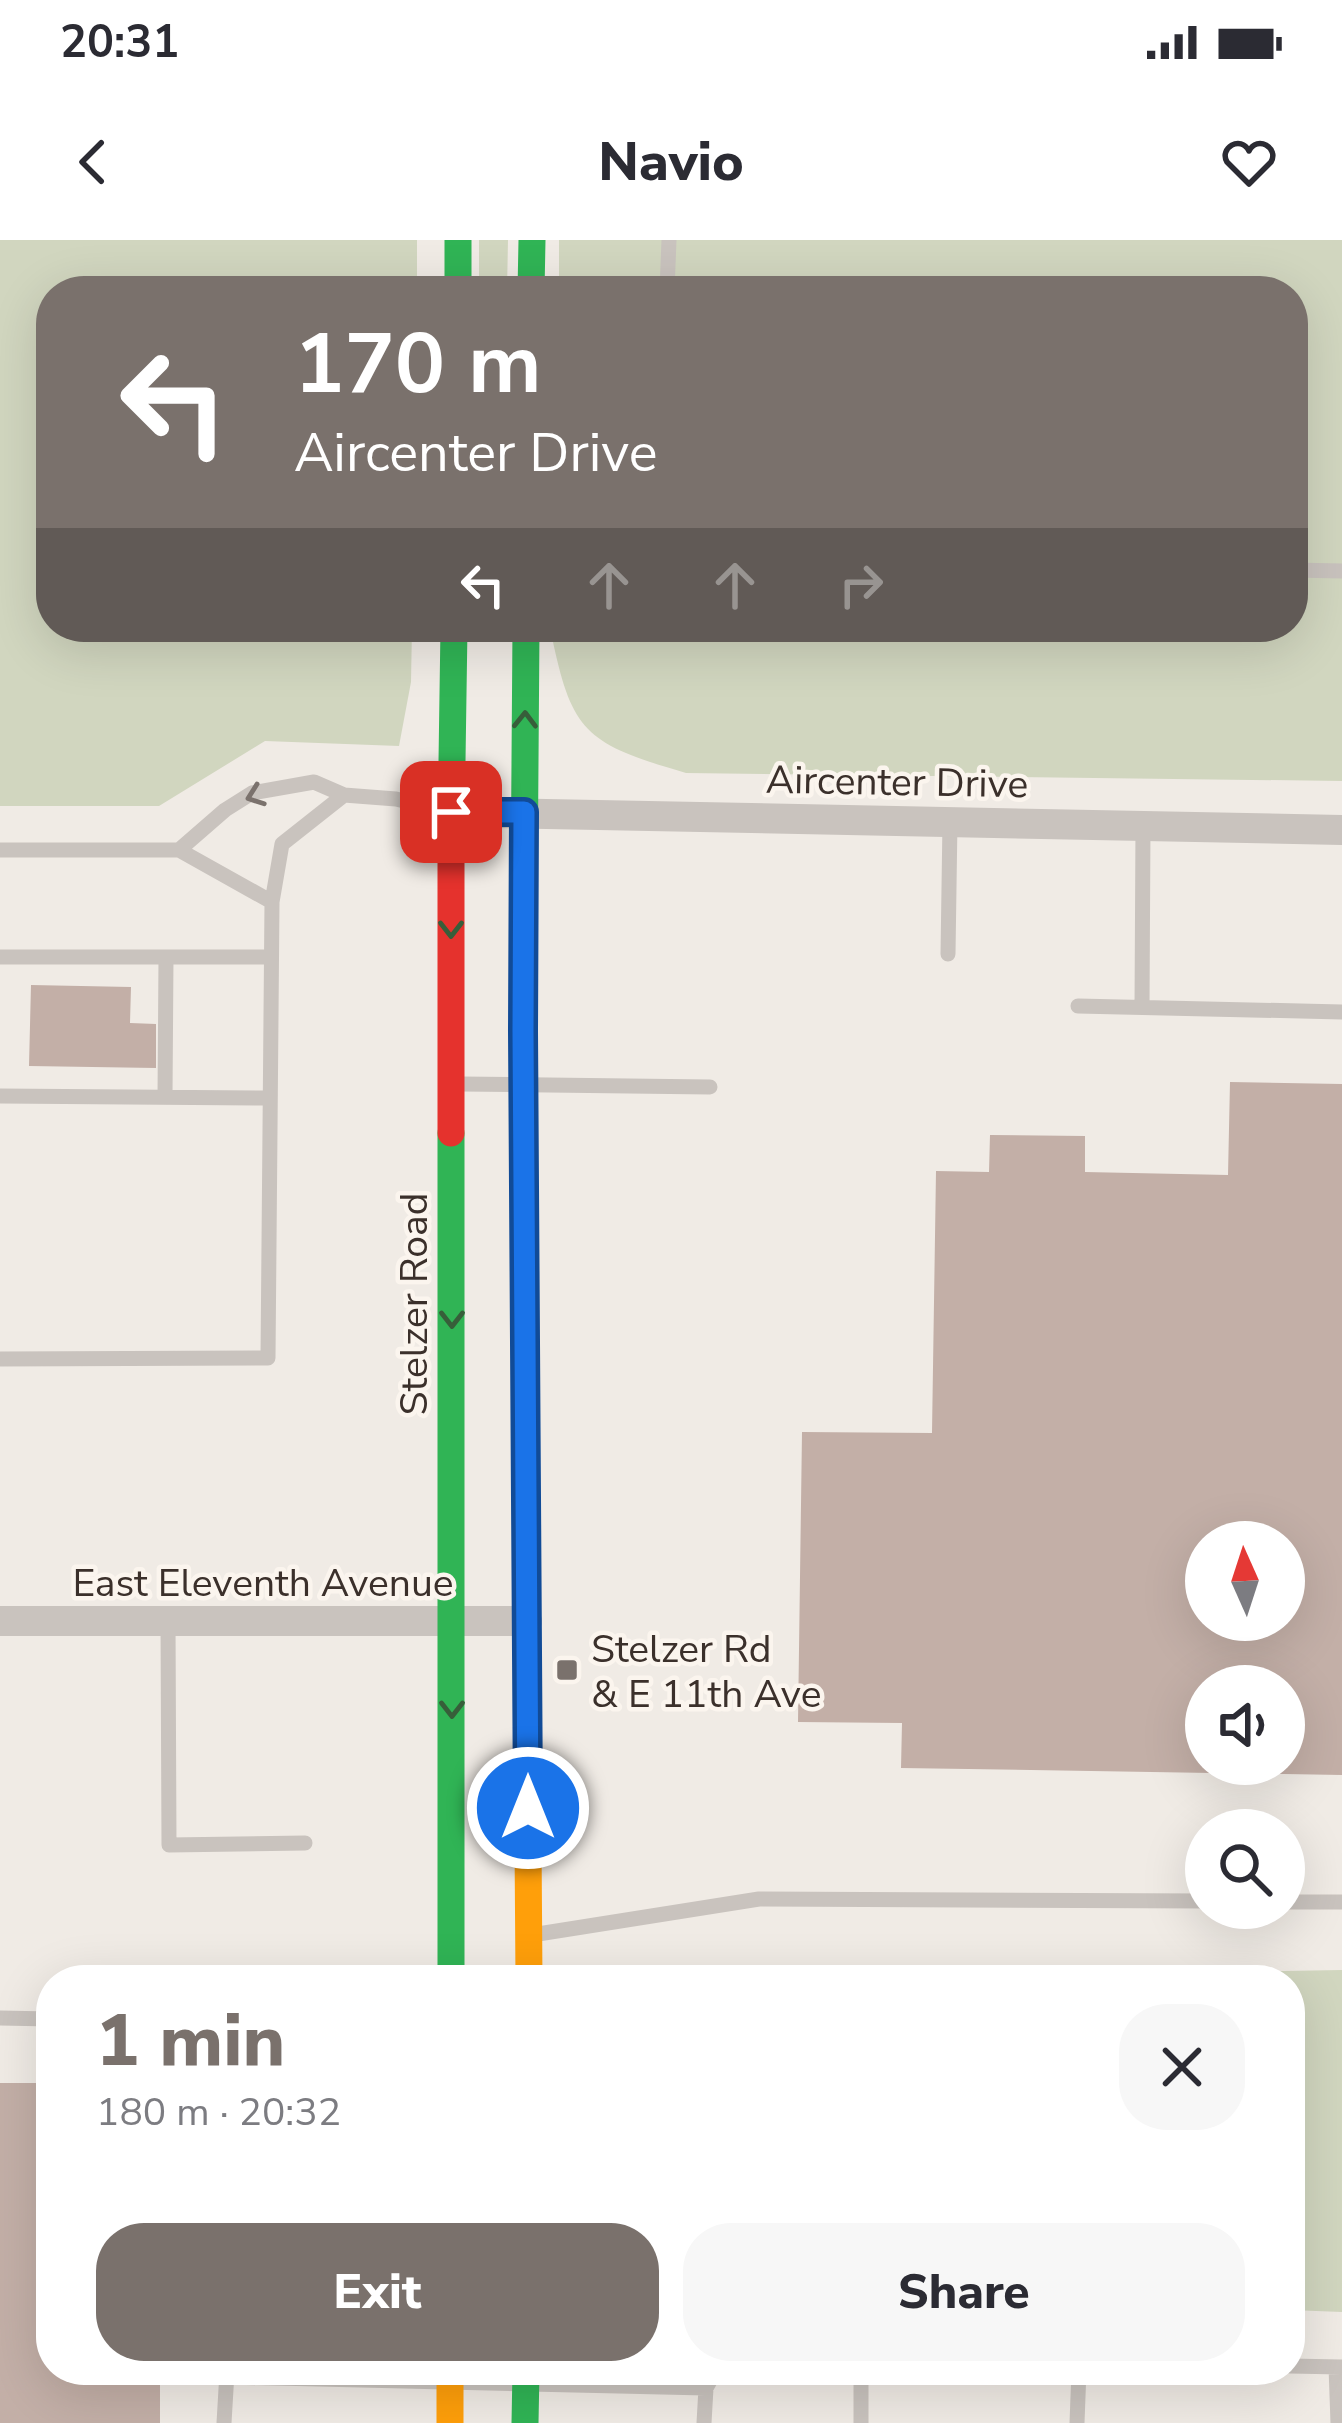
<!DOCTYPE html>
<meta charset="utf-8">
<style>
body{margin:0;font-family:"Nunito Sans",sans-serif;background:#f7f7f7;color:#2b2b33;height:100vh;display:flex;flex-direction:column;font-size:45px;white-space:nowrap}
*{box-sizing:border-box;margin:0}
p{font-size:39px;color:#7c7c81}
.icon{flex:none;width:66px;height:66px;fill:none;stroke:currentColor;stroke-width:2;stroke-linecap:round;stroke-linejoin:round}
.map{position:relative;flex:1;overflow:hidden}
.details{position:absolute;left:36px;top:1725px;width:1269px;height:420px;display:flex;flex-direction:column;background:#fff;border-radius:48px;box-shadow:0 12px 48px #0002}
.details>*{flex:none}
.guide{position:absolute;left:36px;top:36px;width:1272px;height:366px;border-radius:48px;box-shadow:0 12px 48px #0002;background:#7a716c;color:#fff;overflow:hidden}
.needle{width:78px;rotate:357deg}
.tools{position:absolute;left:1185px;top:1281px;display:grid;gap:24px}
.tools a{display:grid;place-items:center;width:120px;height:120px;border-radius:50%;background:#fff;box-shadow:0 12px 48px #0002;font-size:60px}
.pin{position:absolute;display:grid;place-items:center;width:102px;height:102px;color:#fff;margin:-51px;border-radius:24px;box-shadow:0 6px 18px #0006}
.me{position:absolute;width:132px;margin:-66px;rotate:0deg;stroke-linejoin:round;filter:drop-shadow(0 0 9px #0008)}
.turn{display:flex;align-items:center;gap:42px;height:252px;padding:0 60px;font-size:54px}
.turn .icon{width:156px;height:156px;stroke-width:2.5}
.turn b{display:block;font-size:84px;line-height:102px}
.lanes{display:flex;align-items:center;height:114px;padding:0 60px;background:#0003;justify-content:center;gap:60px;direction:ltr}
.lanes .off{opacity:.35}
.round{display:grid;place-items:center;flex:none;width:126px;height:126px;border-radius:48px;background:#f7f7f7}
.overview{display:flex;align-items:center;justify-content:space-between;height:204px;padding:0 60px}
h1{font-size:72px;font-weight:800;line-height:90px;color:#7a716c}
.cta{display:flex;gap:24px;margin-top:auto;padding:24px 60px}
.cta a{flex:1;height:138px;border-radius:48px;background:#7a716c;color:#fff;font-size:48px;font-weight:800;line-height:138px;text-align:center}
.cta a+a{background:#f7f7f7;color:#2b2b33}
.status{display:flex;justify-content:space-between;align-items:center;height:84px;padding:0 60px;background:#fff;direction:ltr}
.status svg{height:33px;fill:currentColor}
header{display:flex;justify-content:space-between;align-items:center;height:156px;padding:0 60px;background:#fff;font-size:54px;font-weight:800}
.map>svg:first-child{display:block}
</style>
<div class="status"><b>20:31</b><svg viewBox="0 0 49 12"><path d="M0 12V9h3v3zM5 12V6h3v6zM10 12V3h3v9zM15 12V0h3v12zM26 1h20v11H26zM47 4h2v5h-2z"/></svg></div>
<header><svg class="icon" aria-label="back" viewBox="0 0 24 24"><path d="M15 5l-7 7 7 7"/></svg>Navio<svg class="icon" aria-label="heart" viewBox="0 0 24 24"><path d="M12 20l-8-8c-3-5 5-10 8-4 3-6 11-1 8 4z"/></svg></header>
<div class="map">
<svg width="1342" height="2183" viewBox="0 0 1342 2183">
<rect width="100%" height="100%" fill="#f0ebe5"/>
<path fill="#d1d6bf" d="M0,0H417V51H51V387H412L411,442L399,506L265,501L159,566H0Z
M479,0H508L507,51H479Z
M559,0H1342V541L686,533C584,503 571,493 550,387H1293V51H559Z
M1342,1730V2072L1290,2070V1740H737Z"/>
<path fill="#c3afa7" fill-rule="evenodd" d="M31,745L131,747L130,783L156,784V828L29,826Z
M1230,842L1342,844V1535L901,1528L902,1483L798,1482L802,1192L932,1193L936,931L989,932L990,895L1085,896V932L1228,935ZM1206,1302H1284V1380H1206ZM1206,1446H1284V1524H1206Z
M0,1843H51V2130H160V2183H0Z"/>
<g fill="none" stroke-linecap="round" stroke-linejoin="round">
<path stroke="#c9c3be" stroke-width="15" d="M667,51L669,0
M1293,330L1342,331
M0,610H179L272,662
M179,610L225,570L252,553L314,542L344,555L396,559L446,571
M948,714L950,581
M0,717H271
M1078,766L1342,772
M1142,767L1143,585
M461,844L710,847
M0,856L270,858
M165,857L166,717
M0,1119L268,1118L272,662L282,604L344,555
M168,1381L169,1605L305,1603
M1284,1662H1342
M538,1694L759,1659L1206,1661
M0,1778L51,1779
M1290,2126L1341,2127
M1336,2127L1338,2183
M861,2130V2183
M227,2137L706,2148L704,2183
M706,2148L716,2130
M224,2183L227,2132
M1077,2183L1079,2130"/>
<path stroke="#c9c3be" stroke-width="30" d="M451,572L1342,590
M0,1381H527"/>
<path stroke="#30b455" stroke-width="27" d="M458,0V51
M531,51L532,0
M451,588L454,387
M451,893V1740
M525,1184L523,791L526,387
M525,2183L526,2130"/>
<path stroke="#ff9f0a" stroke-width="27" d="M525,1184L529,1740
M450,2130V2183"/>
<path stroke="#e5322d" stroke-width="27" d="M451,588V893"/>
</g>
<defs><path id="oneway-chevron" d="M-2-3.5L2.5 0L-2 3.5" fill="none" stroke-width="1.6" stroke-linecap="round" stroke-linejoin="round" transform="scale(3)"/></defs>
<g stroke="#375e3a">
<use href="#oneway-chevron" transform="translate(525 480) rotate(-89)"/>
<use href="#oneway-chevron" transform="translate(451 689) rotate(90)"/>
<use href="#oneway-chevron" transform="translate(452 1079) rotate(90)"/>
<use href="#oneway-chevron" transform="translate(452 1469) rotate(90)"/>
</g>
<use stroke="#7b726d" href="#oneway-chevron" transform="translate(255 556) rotate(160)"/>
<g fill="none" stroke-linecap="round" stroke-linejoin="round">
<defs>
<path id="route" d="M451,572H524L523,791L528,1568"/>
</defs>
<use href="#route" stroke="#114b97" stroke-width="30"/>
<use href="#route" stroke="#1a73e8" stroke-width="21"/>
</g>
<rect fill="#7a716c" stroke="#fbf5ee" stroke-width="4.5" x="555" y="1418" width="24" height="24" rx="6"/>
<g text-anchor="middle" stroke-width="9" stroke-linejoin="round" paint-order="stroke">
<g font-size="39" fill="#3b302b" stroke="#fbf5ee">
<text transform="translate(897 541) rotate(1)" y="14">Aircenter Drive</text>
<text transform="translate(413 1064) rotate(-90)" y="14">Stelzer Road</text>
<text x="263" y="1356">East Eleventh Avenue</text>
</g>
<g font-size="39" fill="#3b302b" stroke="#fbf5ee" text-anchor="start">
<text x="591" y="1422">Stelzer Rd<tspan x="591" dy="45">&amp; E 11th Ave</tspan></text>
</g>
</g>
</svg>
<div class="tools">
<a><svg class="needle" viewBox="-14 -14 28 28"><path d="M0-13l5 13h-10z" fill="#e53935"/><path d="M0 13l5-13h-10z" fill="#7c7c81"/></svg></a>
<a><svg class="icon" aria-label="sound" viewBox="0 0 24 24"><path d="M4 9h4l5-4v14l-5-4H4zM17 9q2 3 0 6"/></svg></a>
<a><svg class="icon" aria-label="search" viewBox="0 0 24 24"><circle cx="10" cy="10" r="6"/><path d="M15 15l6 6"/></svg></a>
</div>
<div class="pin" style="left:451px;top:572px;background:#d93025"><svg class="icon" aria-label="arrive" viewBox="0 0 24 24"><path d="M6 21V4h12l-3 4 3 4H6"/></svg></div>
<svg class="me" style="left:528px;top:1568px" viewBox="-20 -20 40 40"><circle r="17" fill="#1a73e8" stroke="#fff" stroke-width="3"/><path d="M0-11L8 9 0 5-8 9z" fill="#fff"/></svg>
<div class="guide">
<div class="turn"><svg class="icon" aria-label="left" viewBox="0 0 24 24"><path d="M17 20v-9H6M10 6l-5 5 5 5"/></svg><div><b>170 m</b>Aircenter Drive</div></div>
<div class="lanes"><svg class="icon" aria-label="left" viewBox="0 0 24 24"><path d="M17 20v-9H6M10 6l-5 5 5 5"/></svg><svg class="icon off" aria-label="ahead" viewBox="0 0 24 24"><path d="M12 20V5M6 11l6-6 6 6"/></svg><svg class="icon off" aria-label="ahead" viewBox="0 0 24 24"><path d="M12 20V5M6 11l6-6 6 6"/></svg><svg class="icon off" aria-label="right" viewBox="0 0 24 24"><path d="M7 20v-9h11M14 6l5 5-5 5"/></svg></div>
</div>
<section class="details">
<div class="overview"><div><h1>1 min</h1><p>180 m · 20:32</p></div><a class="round"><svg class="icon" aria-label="close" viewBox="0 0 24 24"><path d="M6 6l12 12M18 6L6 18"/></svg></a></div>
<div class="cta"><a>Exit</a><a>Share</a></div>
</section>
</div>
